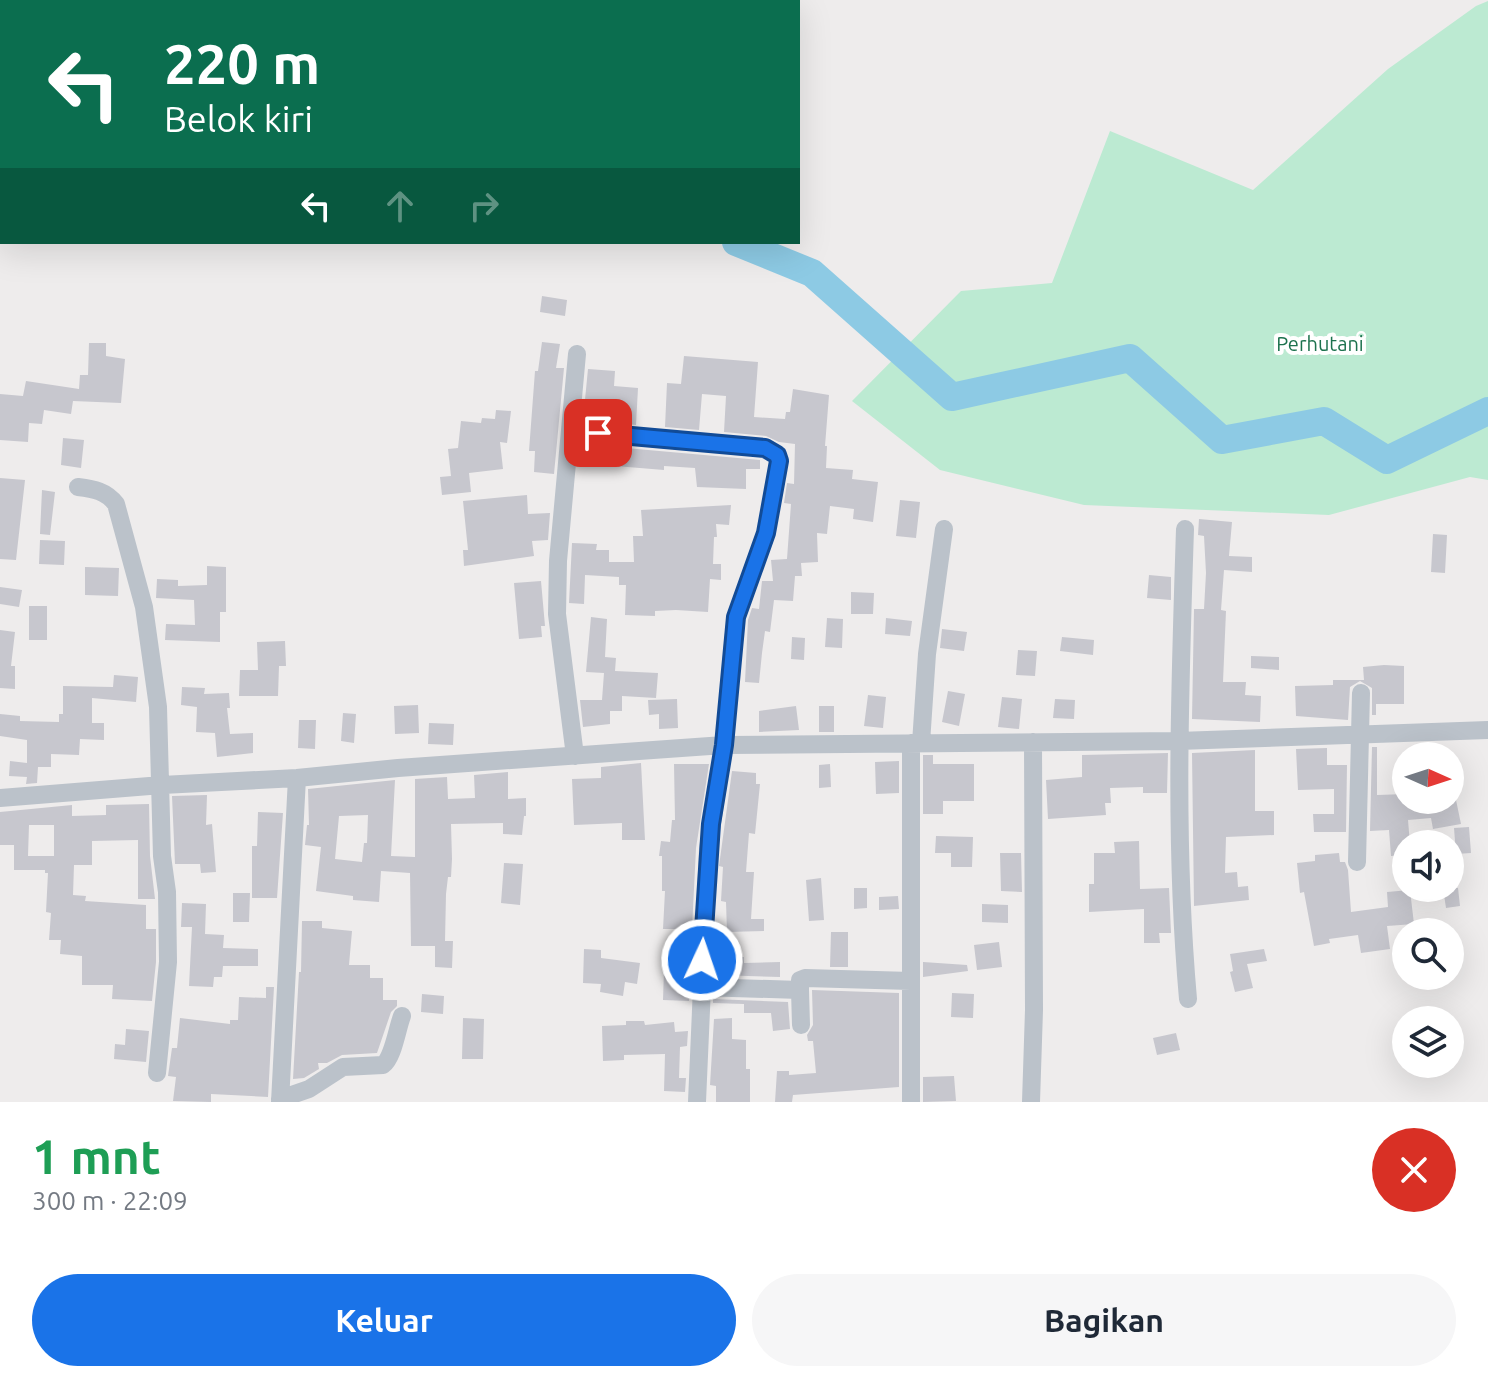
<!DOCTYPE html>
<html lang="id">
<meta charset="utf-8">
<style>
body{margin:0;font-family:Ubuntu,sans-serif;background:#f6f6f7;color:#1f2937;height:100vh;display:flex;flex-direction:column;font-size:30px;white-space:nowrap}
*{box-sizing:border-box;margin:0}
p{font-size:26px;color:#747a83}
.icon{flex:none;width:44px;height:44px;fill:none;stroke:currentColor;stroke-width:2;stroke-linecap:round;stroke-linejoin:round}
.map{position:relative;height:1102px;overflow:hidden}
.sheet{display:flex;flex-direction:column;background:#fff;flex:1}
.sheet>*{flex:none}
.guide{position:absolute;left:0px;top:0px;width:800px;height:244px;box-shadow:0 8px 32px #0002;background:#0b6e4f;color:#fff;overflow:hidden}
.needle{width:52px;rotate:93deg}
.tools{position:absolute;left:1392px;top:742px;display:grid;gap:16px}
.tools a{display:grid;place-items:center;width:72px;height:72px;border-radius:50%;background:#fff;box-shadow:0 8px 32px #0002;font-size:40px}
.pin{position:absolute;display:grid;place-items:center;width:68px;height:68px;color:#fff;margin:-34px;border-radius:16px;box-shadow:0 4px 12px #0006}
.me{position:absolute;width:88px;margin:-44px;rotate:3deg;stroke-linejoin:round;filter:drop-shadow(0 0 6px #0008)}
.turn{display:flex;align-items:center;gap:28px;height:168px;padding:0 32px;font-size:36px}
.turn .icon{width:104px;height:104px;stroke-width:2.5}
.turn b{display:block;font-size:56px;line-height:68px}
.lanes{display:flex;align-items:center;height:76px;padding:0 32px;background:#0003;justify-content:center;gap:40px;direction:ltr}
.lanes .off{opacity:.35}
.round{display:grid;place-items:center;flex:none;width:84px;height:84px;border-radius:42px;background:#f6f6f7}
.summary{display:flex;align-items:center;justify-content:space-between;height:136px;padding:0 32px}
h1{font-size:48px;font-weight:700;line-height:60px;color:#1e9e55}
.cta{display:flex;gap:16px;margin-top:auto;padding:16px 32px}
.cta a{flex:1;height:92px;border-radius:48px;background:#1a73e8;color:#fff;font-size:32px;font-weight:700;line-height:92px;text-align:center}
.cta a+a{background:#f6f6f7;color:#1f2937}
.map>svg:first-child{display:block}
</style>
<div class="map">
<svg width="1488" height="1102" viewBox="0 0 1488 1102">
<rect width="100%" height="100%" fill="#eeecec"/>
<path fill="#bcead2" d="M1488,1V480L1470,477L1329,515L1084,505L940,470L852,401L961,291L1052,283L1110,131L1253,190L1388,69L1476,6Z"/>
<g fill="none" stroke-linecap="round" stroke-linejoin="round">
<path stroke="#8dcae4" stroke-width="28" d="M0,136L2,137
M736,242L812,273L952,397L1130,358L1222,440L1324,421L1387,460L1488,411"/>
</g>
<path fill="#c7c7ce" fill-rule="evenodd" d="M542,296L567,300L565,316L540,312Z
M542,342L560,344L556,368H564L554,474L534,472L535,451H529L535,371H538Z
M89,343H106V356L125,359L121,403L73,401L71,414L44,410L42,424L29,423L28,442L0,440V394L23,396L26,381L79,389L80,375H88Z
M684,356L758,362L754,417L785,419L786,412H790L793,389L829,395L825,446H827L826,468L853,470L852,479L878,482L873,522L853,519L854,509L830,506L827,534L817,533L818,562L801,563L802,576H795L793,601L774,600L770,632L765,631L762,653L759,683L745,682L748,620L752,608L759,609L762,581H773L771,560L787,559L791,504L784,503L787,483L794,484L795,444L779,442L766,436L724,432L726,396L702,394L699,430L665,427L667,383L681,384Z
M588,369L615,371L614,386L638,388L636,425L583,420Z
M496,410L511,411L507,443L500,442L503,469L469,473L471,492L442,495L440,477L451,476L448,449L458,448L461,421L481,423L482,418L495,419Z
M63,438L84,440L81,468L61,465Z
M581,444L760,460V469H746V489L697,487L695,468L664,466V470L579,463Z
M0,478L25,480L16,560L0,559Z
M42,490L55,492L50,535L40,534Z
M527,495L528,514L550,513L548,540L532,541L534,556L464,566L463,550H468L463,501Z
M900,500L920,502L916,538L896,536Z
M731,505L729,525L716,524L717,537H714L713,564H721V580L710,579L708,612L676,610L655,611V616L625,615L626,585H619V577L585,575L584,604L569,603L572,543L597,544L596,550H609V562H634L633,536H643L641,510Z
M1199,519L1232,522L1229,556L1252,557V572L1224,570L1221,610L1226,611L1223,682H1246L1245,695L1261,696L1260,722L1192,719L1194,609H1204L1206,573L1204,536L1198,535Z
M1433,534L1447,535L1445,573L1431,572Z
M40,540L65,541L64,565L39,564Z
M207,566L226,567V612H220V642L165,640L166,624L195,625L194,600L156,598L157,579L178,580V586L207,585Z
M85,567L119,568L118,596L85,595Z
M1149,575L1171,577V600L1147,598Z
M541,581L545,626H541L542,637L519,639L514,583Z
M0,587L22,590L19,607L0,604Z
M851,592L874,593L873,614H851Z
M29,606H47V640H29Z
M591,617L607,619L605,657L616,658L615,671L658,673L656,698L622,696V711H610V724L583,727L580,700H602L604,673L586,672Z
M827,618L843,619L842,648L825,647Z
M886,618L912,621L910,636L885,634Z
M942,629L967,632L964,651L940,648Z
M0,630L15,632L11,666H15V689L0,688Z
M792,637L805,638L804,660L791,659Z
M1062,637L1094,640L1093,655L1060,651Z
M285,641L286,666H279L278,696H239L240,670H258L257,642Z
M1018,650L1037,651L1035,676L1016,675Z
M1251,656L1279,657V670L1251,668Z
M1384,665L1404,666V704H1376V715H1372V688L1360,681L1350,687L1348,720L1296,716L1295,686L1333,685V680H1364L1363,667Z
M114,675L138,677L136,702L92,698V723H104V740L80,739L79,755L51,754V767H38L37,783L26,784L27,777L9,776L10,761L27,763V740L0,736V714L20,716V721L59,722V714H63V686L113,687Z
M182,687L205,688L204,694L229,693L230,708H227L230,734L253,733V753L217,757L215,733L196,732L197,707L181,705Z
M948,691L965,694L959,726L942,722Z
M868,695L886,697L883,728L864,726Z
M1002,697L1022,699L1019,729L998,727Z
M677,699L678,728L659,729V714L649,715L648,700Z
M1055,699L1075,700L1074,719L1053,718Z
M418,705L419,733L395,734L394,706Z
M796,706L799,730L759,732V711Z
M819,706H834V732H819Z
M343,713L356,714L354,743L341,741Z
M299,720H316L315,749L298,748Z
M429,723L454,724L453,745L428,744Z
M1372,747H1377V795L1406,794L1407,804L1456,800L1461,824L1433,829L1431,818L1408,820L1410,844H1406V855L1391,856L1389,830L1370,831Z
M1327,748V765H1347L1346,832H1314L1313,814H1334V789L1298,790L1296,749Z
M1255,750V811H1274V835L1226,837L1225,873L1237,872L1238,887L1248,886L1249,900L1194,906L1192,753Z
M1168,753L1167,793H1143V787L1110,788L1111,803H1105L1106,815L1048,819L1046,780L1082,777V755Z
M923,755H933V764H974V801H943V814H923Z
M899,761V793L876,794L875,762Z
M641,763L645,840H622V823L574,825L572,779L601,778V767Z
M674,764H709L696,848L692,929H663L665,891H662V856H659L661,841L670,842L672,820H675Z
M830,764L831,787L819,788V765Z
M732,771L756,773V784H760L755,834L749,833L746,872H754L751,919H764V931L727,932L726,902L721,901L723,867L719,866Z
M508,772V799L526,798V816H524L522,835L503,834V823L451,824L452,859L451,877H448L446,894L445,941H453L452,968L435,967V946H411L410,873L381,871L379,902L353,900V896L316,891L321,847L305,845L307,825H309L308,789L395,780L391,856L415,857V779L447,777L448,799L475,798L474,775ZM368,815L367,843H364L362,862L335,859L339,816Z
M207,795L206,825L212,824L216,872L201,873L200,864H175L172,796Z
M149,804L150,856L155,899H138V840L92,841V865H74L73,895L86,896L85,901L146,905V929H156V962L152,1001L112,999L113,985H82V956L60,954L61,940H49L51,913L46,912L48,873H45V870H14V845H0V812L72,805V816L106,815V805ZM29,825H54V856H28Z
M258,812L283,813L277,898H252V846H257Z
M1469,827L1471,853L1456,854L1454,828Z
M936,836L973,837L972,867H951V853H935Z
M1139,841L1140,889L1169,888L1171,933H1159L1160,943H1144V909L1089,912V884H1094V853H1115L1114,842Z
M1000,853H1021L1022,892L1001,891Z
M1339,853L1340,862H1345L1348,870L1351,912L1388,907L1387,892L1410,890L1414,924L1387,926L1390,949L1361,953L1358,935L1329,939L1330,943L1314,946L1304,892L1300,893L1297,863L1315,861V855Z
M504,863L523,864L520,905L501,903Z
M821,878L824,920L809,921L806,880Z
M854,888H867V908L854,909Z
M1443,888H1458L1460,906L1446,908Z
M233,893H250L249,922H233Z
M898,896L899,909L879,910V897Z
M182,903L206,904L205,934L224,935L223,948L258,949V966H223L222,977H214L213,987L189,986L192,927H181Z
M982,904L1008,905V923L982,922Z
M302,921H322V928L352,931L349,965H370V978H383V1000H397V1006L391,1012L377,1053L342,1055L327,1063H318L319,1069L304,1078L293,1079L299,972H301Z
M831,932H848V967H830Z
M999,942L1002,967L977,970L974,945Z
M584,949L601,950V958L640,963L637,984L625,982L623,996L600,992L601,984L583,983Z
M1264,949L1267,961L1247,964L1253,988L1235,992L1230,972L1233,971L1230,954Z
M715,957H744V963L780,962V977L715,975Z
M923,962L967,965L968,971L923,977Z
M664,970L691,971L689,1001L663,1000Z
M266,987H274L268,1097L211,1094V1102L173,1101L176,1077L168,1076L172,1048H177L180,1018L230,1024V1020H238L239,997L266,998Z
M812,990L899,993V1087L793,1095L792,1102H775L777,1071H789V1075L816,1073L813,1041H808L807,1035L813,1025Z
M952,993L974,994L973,1018L951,1017Z
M422,994L444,996L443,1014L421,1012Z
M713,999L788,1002L790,1029L773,1031L771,1013H744V1004L713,1003Z
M463,1018L484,1019L483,1059H462Z
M732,1018V1039L746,1040V1069H750V1102H716V1086L710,1085L714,1019Z
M626,1021H644L645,1025L674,1022L675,1032L688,1031L687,1046L680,1047L679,1078H686L685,1092L664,1091L665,1054L624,1055V1060L603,1061L602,1026L626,1025Z
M126,1029L149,1031L146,1062L114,1059L115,1044L125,1045Z
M1176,1033L1180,1050L1157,1055L1153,1038Z
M954,1076L956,1101L923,1102V1077Z"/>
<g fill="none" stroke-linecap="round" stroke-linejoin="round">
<path stroke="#bbc2ca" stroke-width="18" d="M570,431L765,448L777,455L779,461L766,533L736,617L734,633L724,745L708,849L697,1102
M78,487C94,489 106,491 116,504L144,607L158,707L162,856L167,892L168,962L157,1073
M1185,529C1180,686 1174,842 1188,999
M921,743L927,654L944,529
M575,756L557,614L558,561L577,354
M0,798L162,785L297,778L398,768L724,745L1178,741L1488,730
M1357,862L1361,693
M700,987L800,990V980L805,978L911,981
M800,990L801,1025
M280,1099L309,1089L343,1067L383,1065C393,1058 397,1029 402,1016
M280,1102L297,778
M911,1102V743
M1031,1102L1034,1010L1033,742"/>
</g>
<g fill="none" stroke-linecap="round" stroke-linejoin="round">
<defs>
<path id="route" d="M598,433L765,448L777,455L779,461L766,533L736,617L724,745L711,824L702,960"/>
</defs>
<use href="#route" stroke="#114b97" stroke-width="20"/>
<use href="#route" stroke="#1a73e8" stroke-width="14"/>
</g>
<g text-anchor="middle" stroke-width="8" stroke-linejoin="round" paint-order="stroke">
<g font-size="20" fill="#1d724e" stroke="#fff">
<text x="1320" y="351">Perhutani</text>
</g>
</g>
</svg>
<div class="tools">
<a><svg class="needle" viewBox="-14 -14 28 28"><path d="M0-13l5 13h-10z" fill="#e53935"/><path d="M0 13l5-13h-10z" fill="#747a83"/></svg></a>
<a><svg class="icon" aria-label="sound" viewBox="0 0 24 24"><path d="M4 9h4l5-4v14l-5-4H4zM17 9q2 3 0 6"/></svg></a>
<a><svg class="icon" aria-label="search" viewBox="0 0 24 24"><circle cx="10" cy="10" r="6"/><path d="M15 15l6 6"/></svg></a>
<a><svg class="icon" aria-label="layers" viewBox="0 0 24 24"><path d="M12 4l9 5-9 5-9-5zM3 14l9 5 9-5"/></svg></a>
</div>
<div class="pin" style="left:598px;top:433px;background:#d93025"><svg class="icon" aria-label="arrive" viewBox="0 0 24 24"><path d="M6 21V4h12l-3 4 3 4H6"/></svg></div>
<svg class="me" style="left:702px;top:960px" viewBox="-20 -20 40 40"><circle r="17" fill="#1a73e8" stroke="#fff" stroke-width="3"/><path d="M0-11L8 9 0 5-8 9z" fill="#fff"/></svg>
<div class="guide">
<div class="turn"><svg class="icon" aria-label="left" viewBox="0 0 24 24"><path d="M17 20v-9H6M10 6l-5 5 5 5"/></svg><div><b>220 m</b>Belok kiri</div></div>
<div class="lanes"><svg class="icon" aria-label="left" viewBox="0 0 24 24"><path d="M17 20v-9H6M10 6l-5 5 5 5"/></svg><svg class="icon off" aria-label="ahead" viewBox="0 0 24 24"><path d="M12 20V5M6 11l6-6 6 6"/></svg><svg class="icon off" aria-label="right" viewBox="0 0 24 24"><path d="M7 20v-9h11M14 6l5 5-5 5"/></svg></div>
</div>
</div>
<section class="sheet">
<div class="summary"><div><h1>1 mnt</h1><p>300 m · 22:09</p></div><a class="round" style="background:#d93025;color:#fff"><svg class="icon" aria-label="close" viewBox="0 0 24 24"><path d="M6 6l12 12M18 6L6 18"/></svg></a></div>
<div class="cta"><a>Keluar</a><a>Bagikan</a></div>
</section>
